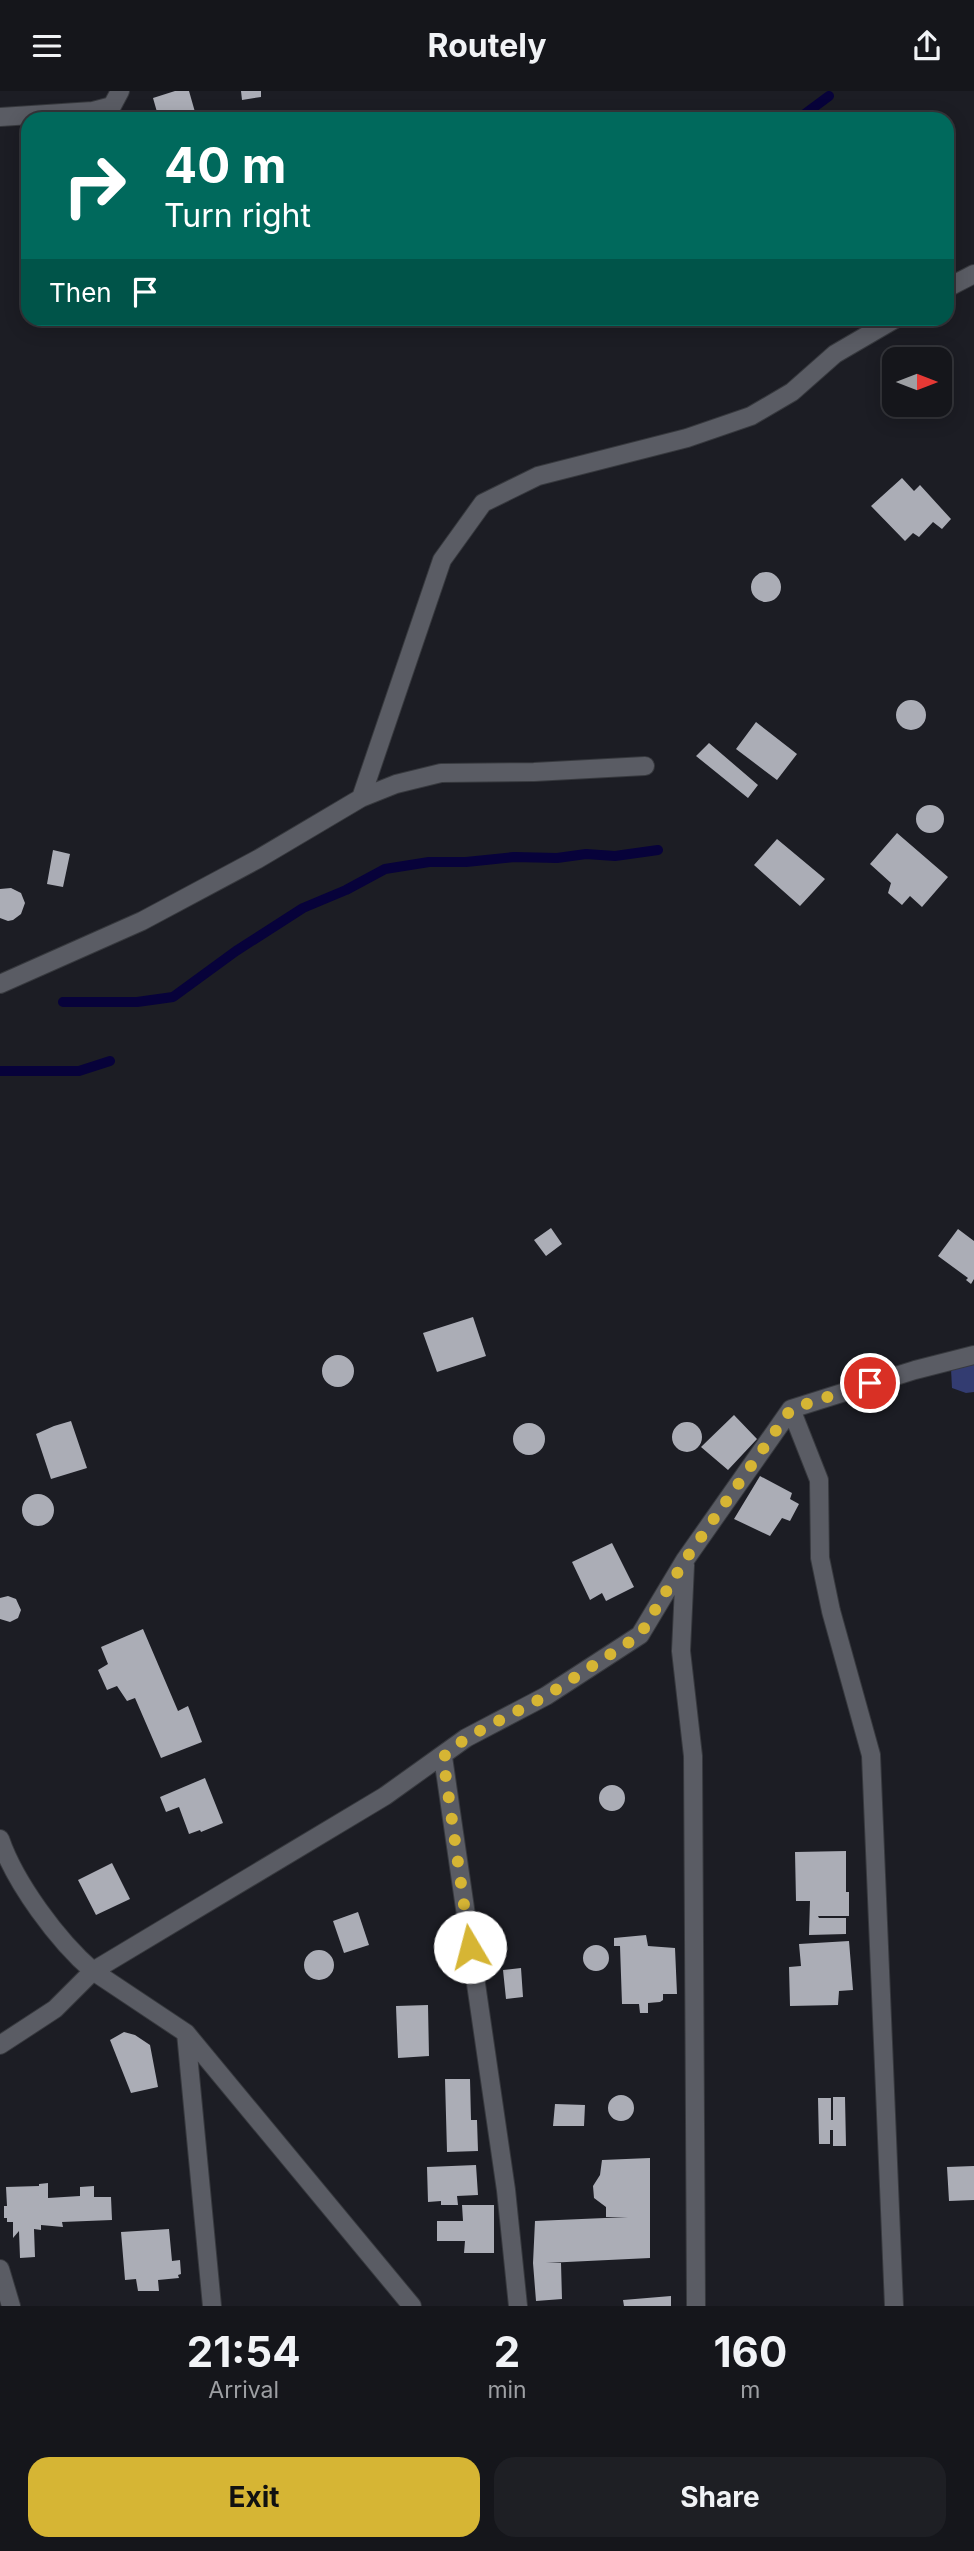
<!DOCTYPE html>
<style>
body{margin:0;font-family:Inter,sans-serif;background:#1e1f24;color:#f1f3f6;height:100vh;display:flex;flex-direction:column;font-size:26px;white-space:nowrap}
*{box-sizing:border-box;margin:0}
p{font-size:23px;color:#9d9fa3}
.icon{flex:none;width:38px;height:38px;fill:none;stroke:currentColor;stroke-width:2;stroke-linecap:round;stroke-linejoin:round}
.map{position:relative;height:2215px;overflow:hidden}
.panel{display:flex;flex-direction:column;background:#15161b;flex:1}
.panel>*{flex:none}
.top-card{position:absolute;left:21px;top:21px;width:933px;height:214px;border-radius:21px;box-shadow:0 4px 18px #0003,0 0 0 2px #34353a;background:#00695c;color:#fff;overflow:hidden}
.needle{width:46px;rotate:90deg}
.tools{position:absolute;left:882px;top:256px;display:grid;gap:14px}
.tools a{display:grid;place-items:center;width:70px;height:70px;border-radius:14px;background:#15161b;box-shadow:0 4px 18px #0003,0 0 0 2px #34353a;font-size:35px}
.pin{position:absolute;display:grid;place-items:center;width:60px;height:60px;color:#fff;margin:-30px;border:4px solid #fff;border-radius:50%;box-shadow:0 2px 7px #0007}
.me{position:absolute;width:77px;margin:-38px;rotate:352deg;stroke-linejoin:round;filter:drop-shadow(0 0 5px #0008)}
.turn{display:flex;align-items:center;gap:24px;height:147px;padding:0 28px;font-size:32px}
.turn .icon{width:91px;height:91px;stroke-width:2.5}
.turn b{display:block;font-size:49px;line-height:60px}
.then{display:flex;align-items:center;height:66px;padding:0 28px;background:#0003;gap:14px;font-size:26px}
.eta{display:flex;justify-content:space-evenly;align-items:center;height:119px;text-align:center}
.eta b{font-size:42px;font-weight:700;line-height:49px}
.primary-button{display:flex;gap:14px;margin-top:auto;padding:14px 28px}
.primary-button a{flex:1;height:80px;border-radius:21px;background:#d6b534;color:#111;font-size:28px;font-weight:700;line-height:80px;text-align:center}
.primary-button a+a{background:#1e1f24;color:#f1f3f6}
header{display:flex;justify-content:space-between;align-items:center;height:91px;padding:0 28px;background:#15161b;font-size:32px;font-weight:700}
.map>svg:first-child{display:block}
</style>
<header><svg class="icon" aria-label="menu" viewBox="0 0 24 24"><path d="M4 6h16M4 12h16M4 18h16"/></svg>Routely<svg class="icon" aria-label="share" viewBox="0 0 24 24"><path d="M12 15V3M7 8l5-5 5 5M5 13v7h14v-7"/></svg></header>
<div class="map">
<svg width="974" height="2215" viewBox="0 0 974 2215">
<rect width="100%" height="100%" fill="#1c1d24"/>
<path fill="#333c71" d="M974,1273V1301L966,1302L952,1297L951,1278Z"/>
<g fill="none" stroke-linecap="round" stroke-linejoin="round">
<path stroke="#07023a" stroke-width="10" d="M798,28L829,5
M63,911H137L173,906L236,860L303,817L346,799L385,778L429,771H466L514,766L557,767L586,763L615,765L658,759
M0,980H79L110,970"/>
</g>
<path fill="#abadb6" d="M175,0H189L197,28H159L153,7Z
M241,0H261V6L242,9Z
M902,387L914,400L920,394L951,428L942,438L933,431L919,446L913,442L905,450L871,415Z
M751 496a15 15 0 1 1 30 0a15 15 0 1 1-30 0Z
M896 624a15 15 0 1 1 30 0a15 15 0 1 1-30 0Z
M756,631L797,663L777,689L736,658Z
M709,652L758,694L748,707L696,665Z
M916 728a14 14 0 1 1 28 0a14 14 0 1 1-28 0Z
M897,742L948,786L922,816L910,805L902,814L888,802L891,792L870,773Z
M777,748L825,788L800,815L754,774Z
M53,759L70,763L63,796L47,793Z
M11,797L21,802L25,812L21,823L13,829L8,830L0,827V798Z
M551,1137L562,1153L546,1165L534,1149Z
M958,1138L974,1150V1188L971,1193L966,1189L968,1187L938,1165Z
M473,1226L486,1265L437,1281L423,1242Z
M322 1280a16 16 0 1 1 32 0a16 16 0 1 1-32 0Z
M734,1324L757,1348L728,1379L701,1356Z
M71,1330L87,1377L51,1388L36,1343L54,1335Z
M672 1346a15 15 0 1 1 30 0a15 15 0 1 1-30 0Z
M513 1348a16 16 0 1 1 32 0a16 16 0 1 1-32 0Z
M760,1385L792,1402L790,1408L799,1413L790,1430L782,1427L770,1445L734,1428Z
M22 1419a16 16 0 1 1 32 0a16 16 0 1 1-32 0Z
M612,1452L634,1496L606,1510L602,1502L590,1509L572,1471Z
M8,1505L16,1508L21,1519L18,1527L10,1531L0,1528V1507Z
M143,1538L178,1620L188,1615L202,1651L161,1667L135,1607L127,1610L117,1595L107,1599L98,1579L108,1573L101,1556Z
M205,1687L223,1732L201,1741L200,1739L189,1743L179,1716L166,1721L160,1706Z
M599 1707a13 13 0 1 1 26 0a13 13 0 1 1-26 0Z
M846,1760V1801H849V1825H818L819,1827H846V1843L809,1844L810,1810H796L795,1761Z
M112,1772L130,1808L96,1824L78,1789Z
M358,1821L369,1854L344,1862L333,1830Z
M646,1844L648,1855L675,1857L677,1903H663V1909L660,1911L648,1912V1922H640L639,1913H622L620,1855H614V1847Z
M849,1850L853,1899L839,1900L838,1914L790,1915L789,1876L801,1875L799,1853Z
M583 1867a13 13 0 1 1 26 0a13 13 0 1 1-26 0Z
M304 1874a15 15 0 1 1 30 0a15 15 0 1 1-30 0Z
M521,1877L523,1906L506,1908L503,1879Z
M428,1914L429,1965L398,1967L396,1915Z
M124,1941L135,1944L150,1954L158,1996L131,2002L110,1949Z
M445,1988H470L471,2029H477L478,2060L447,2061Z
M608 2017a13 13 0 1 1 26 0a13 13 0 1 1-26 0Z
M833,2006H845L846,2055H833V2039H830V2053H819L818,2007H831V2029H833Z
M555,2013L585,2014L584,2035H553Z
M650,2067V2167L546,2172H561L562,2208L536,2210L533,2172L535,2130L628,2126H606V2116L594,2107L593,2095L600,2084L602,2069Z
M476,2074L478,2104L457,2105L458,2114H441V2110L428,2111L427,2076Z
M974,2075V2109L949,2110L947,2076Z
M48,2092V2107L80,2105V2096L94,2095V2106H111L112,2129L62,2131L63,2136L41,2134V2139L34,2138L35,2166L20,2167L19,2140L13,2147V2131H7V2127H4V2115H7L6,2096L39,2095V2093Z
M462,2114H494V2162H464L465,2150H437V2130H463Z
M169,2138L172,2170L180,2169L181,2183L178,2184L179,2187L158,2189L159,2200H138L136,2188L125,2189L121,2141Z
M671,2205V2215H624L623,2209Z"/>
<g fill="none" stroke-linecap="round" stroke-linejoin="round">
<defs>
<path id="minor" d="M0,26L93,20L112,15L120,0
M947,197L974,183
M361,707L396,693L441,682L534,681L645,675
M0,893L142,830L258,768L361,707L442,469L483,412L538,385L687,347L751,325L792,301L835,263L895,228
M791,1318L819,1389L820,1467L831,1520L871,1664L894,2215
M685,1474L681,1560L693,1665L696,2215
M443,1666L506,2099L518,2215
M0,1748C15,1792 58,1850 93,1880L385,1705L466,1647L546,1605L640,1544L685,1469L791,1318L915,1279L974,1264
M186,1942L212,2215
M0,1954L55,1918L93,1880L186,1942L412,2215
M0,2178L11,2215"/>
</defs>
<use href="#minor" stroke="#37393e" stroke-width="20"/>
<use href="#minor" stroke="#5a5c64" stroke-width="18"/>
</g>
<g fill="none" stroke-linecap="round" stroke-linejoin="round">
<path stroke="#d6b534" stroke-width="12" stroke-dasharray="0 21.6" d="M470,1856L443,1666L466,1647L546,1605L640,1544L685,1469L791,1318L870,1292"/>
</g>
</svg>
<div class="tools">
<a><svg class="needle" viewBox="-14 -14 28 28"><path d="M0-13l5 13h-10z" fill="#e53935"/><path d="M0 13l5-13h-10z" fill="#9d9fa3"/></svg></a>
</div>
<div class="pin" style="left:870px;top:1292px;background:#d93025"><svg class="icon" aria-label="arrive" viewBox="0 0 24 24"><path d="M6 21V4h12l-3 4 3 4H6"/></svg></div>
<svg class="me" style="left:470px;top:1856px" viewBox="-20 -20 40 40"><circle r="19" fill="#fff"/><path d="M0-13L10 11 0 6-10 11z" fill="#d6b534"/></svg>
<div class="top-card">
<div class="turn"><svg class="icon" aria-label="right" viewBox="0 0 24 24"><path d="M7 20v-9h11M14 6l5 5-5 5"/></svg><div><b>40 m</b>Turn right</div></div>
<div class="then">Then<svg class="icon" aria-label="arrive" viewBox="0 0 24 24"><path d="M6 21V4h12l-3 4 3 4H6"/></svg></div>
</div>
</div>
<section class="panel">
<div class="eta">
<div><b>21:54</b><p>Arrival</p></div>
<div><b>2</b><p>min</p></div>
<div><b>160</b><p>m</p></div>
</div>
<div class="primary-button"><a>Exit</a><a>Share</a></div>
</section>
